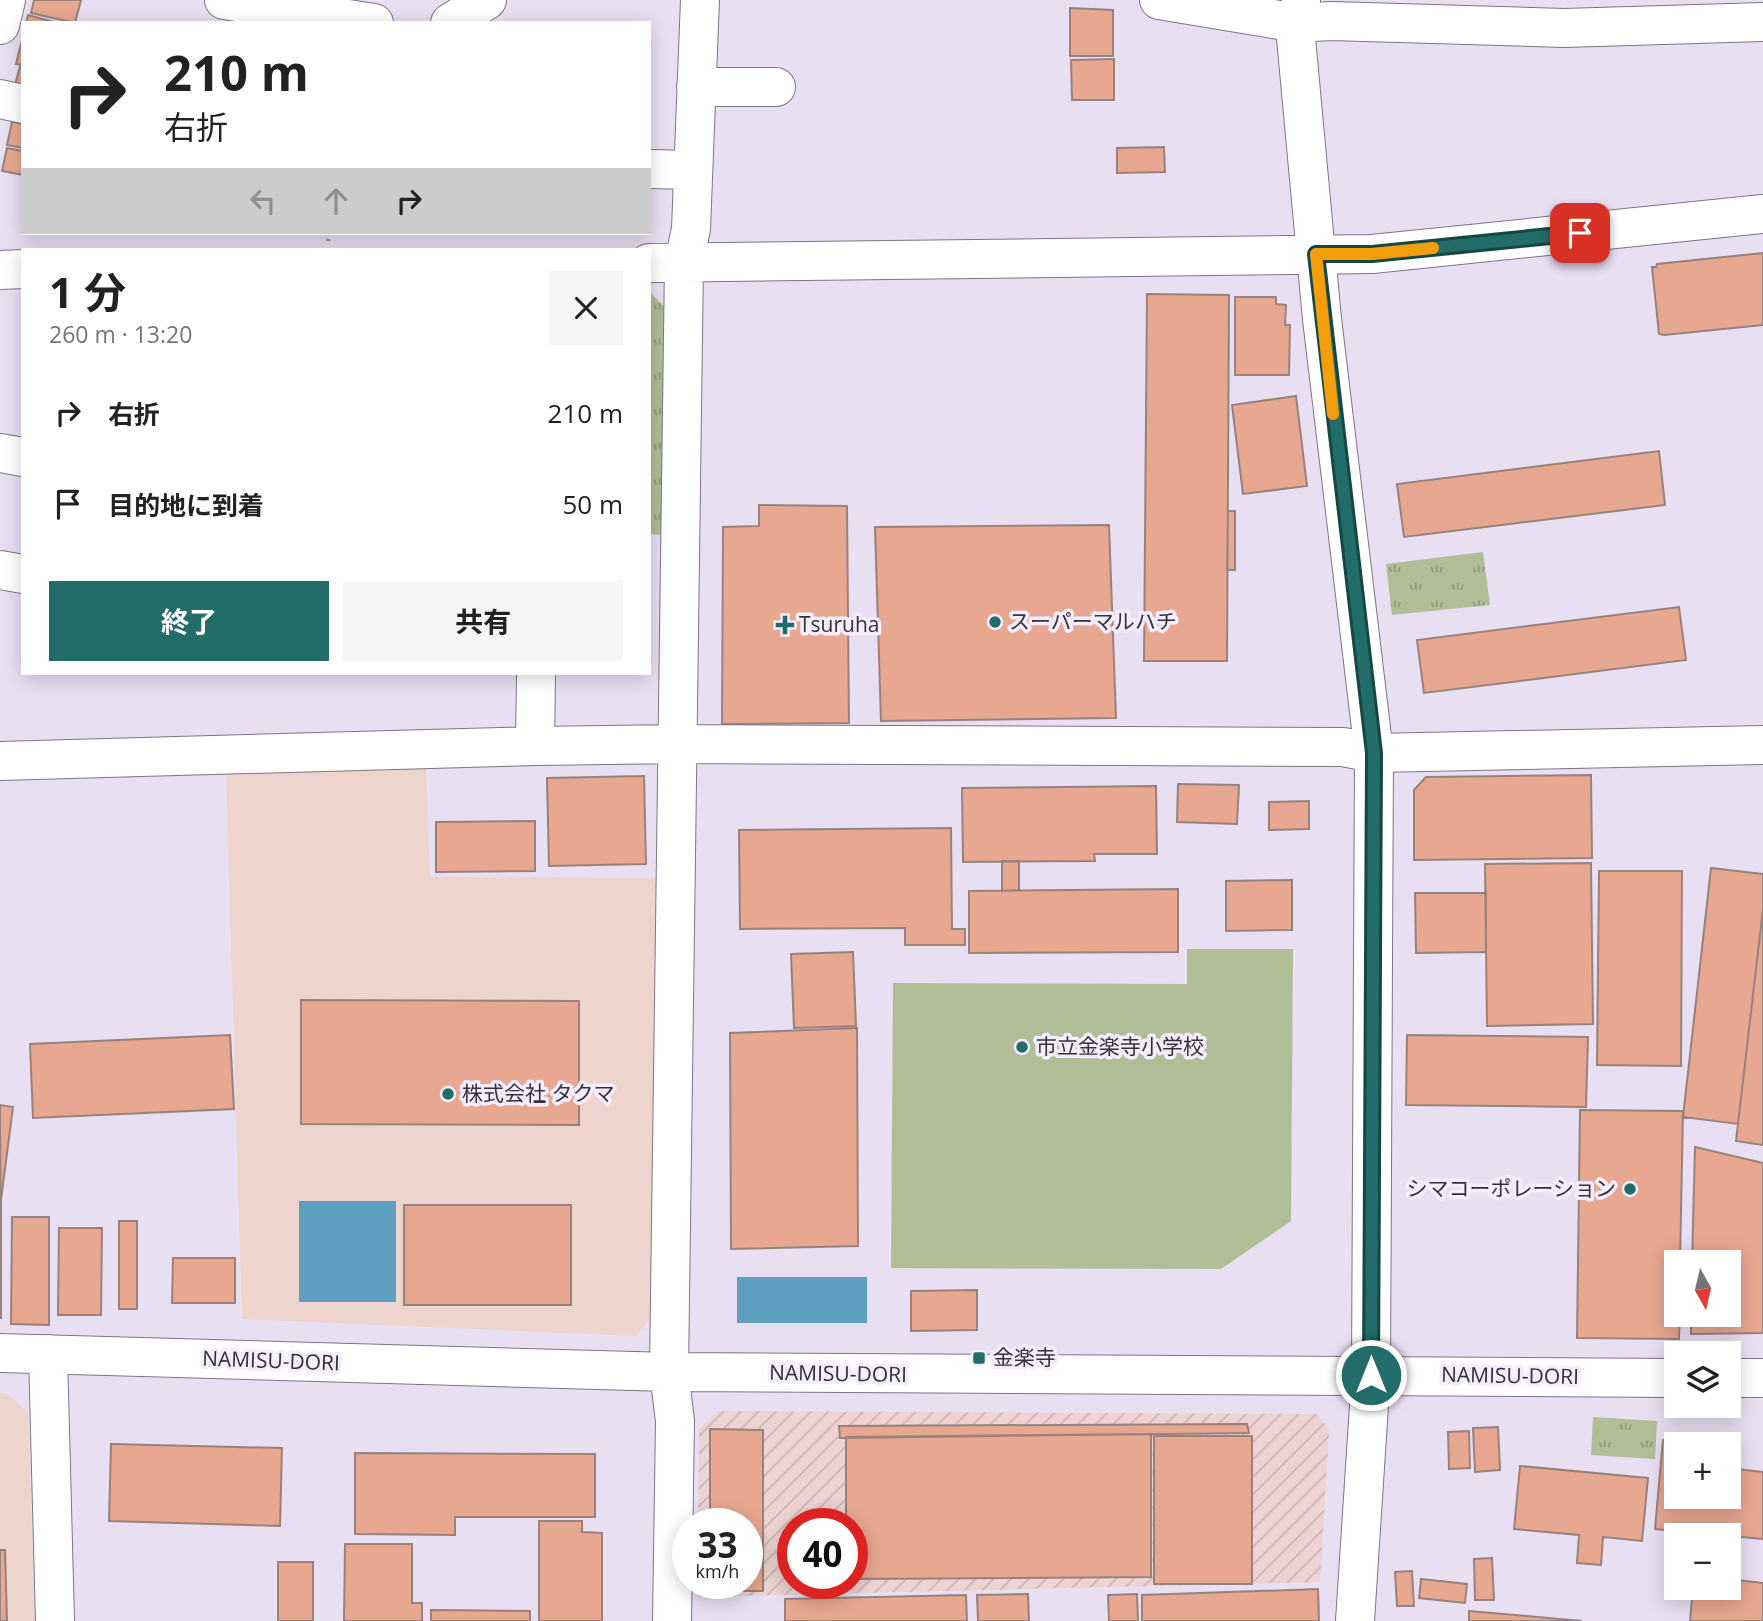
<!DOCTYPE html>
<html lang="ja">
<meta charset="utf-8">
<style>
body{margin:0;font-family:"Open Sans","Noto Sans JP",sans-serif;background:#f6f6f6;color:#222;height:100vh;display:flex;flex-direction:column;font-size:26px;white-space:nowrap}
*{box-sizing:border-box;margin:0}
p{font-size:23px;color:#767676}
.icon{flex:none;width:38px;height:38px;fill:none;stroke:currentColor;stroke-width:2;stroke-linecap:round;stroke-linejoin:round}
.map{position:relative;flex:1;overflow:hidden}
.details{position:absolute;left:21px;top:248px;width:630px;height:427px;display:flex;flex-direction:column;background:#fff;border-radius:0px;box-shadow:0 4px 18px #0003}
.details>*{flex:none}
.banner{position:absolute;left:21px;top:21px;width:630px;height:214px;border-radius:0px;box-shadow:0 4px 18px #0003;background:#fff;color:#222;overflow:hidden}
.needle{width:46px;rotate:172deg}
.controls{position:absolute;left:1664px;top:1250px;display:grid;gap:14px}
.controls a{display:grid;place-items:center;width:77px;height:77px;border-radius:0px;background:#fff;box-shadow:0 4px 18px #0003;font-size:35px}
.speed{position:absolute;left:672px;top:1508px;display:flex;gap:14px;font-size:35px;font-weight:700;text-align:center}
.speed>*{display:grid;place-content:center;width:91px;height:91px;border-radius:50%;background:#fff;box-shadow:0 4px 18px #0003;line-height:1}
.speed small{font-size:18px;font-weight:400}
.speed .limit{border:10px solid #d22;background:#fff;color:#111}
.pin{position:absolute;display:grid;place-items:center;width:60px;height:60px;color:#fff;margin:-30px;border-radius:14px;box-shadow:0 4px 10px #0006}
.me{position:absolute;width:77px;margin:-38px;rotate:0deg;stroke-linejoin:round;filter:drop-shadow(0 0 5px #0008)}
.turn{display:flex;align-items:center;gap:24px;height:147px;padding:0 28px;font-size:32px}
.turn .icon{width:91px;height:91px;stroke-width:2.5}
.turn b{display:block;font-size:49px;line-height:60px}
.lanes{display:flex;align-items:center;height:66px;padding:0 28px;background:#0003;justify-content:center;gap:35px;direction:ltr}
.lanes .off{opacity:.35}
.round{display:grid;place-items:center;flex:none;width:74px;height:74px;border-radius:0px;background:#f6f6f6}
.overview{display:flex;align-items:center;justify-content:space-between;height:119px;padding:0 28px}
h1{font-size:42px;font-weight:700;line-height:52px}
.primary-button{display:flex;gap:14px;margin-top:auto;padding:14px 28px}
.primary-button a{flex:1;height:80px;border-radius:0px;background:#226d69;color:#fff;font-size:28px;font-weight:700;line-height:80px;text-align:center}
.primary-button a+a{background:#f6f6f6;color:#222}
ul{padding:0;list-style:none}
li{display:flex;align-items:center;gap:21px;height:91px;padding:0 28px}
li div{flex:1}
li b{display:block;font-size:26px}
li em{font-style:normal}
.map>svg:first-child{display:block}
</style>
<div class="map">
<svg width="1763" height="1621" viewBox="0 0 1763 1621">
<defs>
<pattern id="industrial-furrows" width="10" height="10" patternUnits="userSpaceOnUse" patternTransform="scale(1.75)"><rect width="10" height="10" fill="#edd3d2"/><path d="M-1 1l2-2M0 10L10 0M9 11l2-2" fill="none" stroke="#ccb6b5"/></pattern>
<pattern id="park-tufts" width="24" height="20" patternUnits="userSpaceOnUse" patternTransform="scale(1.75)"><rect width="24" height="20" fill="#b0bd97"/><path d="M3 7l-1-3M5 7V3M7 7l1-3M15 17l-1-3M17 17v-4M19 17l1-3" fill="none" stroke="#909a7c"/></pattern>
</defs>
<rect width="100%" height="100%" fill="#e9dff3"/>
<path fill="#edd4cc" d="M426,769L430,877L666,878L657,1311L636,1336L242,1319L226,771Z
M0,1393L8,1394L28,1413L35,1621H0Z"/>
<path fill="url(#industrial-furrows)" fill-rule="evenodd" d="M718,1411L1317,1414L1329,1431L1320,1582L698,1597V1584H747V1524H698L699,1429ZM793,1524H852V1584H793Z"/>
<path fill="#b0bd97" d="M1187,949H1293L1291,1221L1221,1269L891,1268L893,983L1187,984Z"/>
<path fill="url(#park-tufts)" d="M649,294H652L670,313L667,535L649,534Z
M1483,552L1490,605L1392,615L1386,564Z
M1593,1417L1657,1421L1655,1459L1591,1455Z"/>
<path fill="#5e9fbf" d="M299,1201H396V1302H299Z
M737,1277H867V1323H737Z"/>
<path fill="#e7a791" stroke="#98827b" stroke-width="2" d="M34,0H81L75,23L31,13Z
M1070,8L1113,10V56H1070Z
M28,15L58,23H26Z
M22,40H23V65L16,64Z
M1114,59V100H1072L1071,60Z
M20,67L23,68V94L13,92Z
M12,122L23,124V148L7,145Z
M1164,147L1165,172L1117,173V148Z
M7,148L23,151V175L2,171Z
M1763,253V325L1664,335L1659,334L1652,267H1656L1657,264Z
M1147,294L1229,295L1227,661H1144Z
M1235,297H1276V304L1286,305L1285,325H1290L1289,375H1235Z
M1296,396L1307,486L1243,494L1232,405Z
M1659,451L1665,505L1404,537L1397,484Z
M759,505L847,506L849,723L722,724L723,527L759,526Z
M1228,511H1235V570H1227Z
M1109,525L1116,718L881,721L875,527Z
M1679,607L1686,660L1424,693L1417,640Z
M1591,775L1592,858L1414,860V790L1426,777Z
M644,776L646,864L549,866L547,778Z
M1178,784L1239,785L1237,824L1177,822Z
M1156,786L1157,854H1094L1095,861L963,862L962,788Z
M1309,801V829L1269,830V802Z
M535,821V871L436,872V822Z
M951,828L952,929H965V945H905V928L740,929L739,830Z
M1002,861H1019V890L1002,891Z
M1591,863L1593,1024L1487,1026L1485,864Z
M1711,868L1763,874V909L1738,1124L1683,1117Z
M1599,871H1682L1681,1066L1597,1065Z
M1292,880V930L1226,931V881Z
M1178,889V952L969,953V891Z
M1415,893H1486V952L1416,953Z
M1763,909V1145L1736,1141Z
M853,952L856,1026L794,1028L791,954Z
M301,1000L579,1001V1125L301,1124Z
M857,1028L858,1246L731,1249L730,1033Z
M230,1035L234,1109L33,1118L30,1044Z
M1407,1035L1588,1037L1586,1107L1406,1105Z
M0,1105L13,1107L1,1200V1319Z
M1580,1110L1683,1111L1680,1262H1676V1314H1680L1679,1339L1577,1338Z
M1695,1147L1763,1163V1333L1691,1334V1314H1729V1262H1692Z
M404,1205H571V1305H404Z
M12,1217H49V1325L11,1324Z
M119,1221H137V1309H119Z
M59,1228H102L101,1315H58Z
M173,1258H235V1303H172Z
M977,1290V1330L911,1331V1291Z
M1247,1424L1249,1433L840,1438L839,1426Z
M1498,1427L1500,1470L1475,1472L1473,1428Z
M710,1429L763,1430V1591H709V1584H747V1524H710Z
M1469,1431L1470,1468L1449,1469L1448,1432Z
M1151,1434V1577L852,1579V1524H841L846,1519V1437Z
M1154,1436H1252V1584H1154Z
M1663,1440L1693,1443L1676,1444V1496H1729V1468L1763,1472V1539L1655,1529Z
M111,1444L282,1448L280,1526L109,1521Z
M355,1453L595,1454V1517H455V1535L355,1534Z
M1520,1466L1648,1478L1642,1541L1603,1537L1601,1565L1577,1563L1579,1535L1514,1529Z
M539,1521H582V1532L602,1533V1621H539Z
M345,1544H412V1603H422V1621H344Z
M0,1550H5L7,1621H0Z
M1492,1558L1494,1600H1475L1474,1559Z
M278,1562H313V1621H278Z
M1412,1571L1414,1606H1397L1395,1572Z
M1421,1579L1467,1584L1465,1603L1419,1598Z
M1729,1579L1763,1583V1621H1690L1693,1587H1729Z
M1318,1589L1319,1621H1142V1595Z
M1028,1594L1029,1621H978L977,1595Z
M1137,1594L1138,1621H1109L1108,1595Z
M966,1595L967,1621H785V1599Z
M431,1610L530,1611V1621H431Z
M1469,1611L1582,1621H1469Z"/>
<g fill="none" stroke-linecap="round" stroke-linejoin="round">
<defs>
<path id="minor" d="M224,0L374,23
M1159,0L1297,23L1331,21L1564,28L1763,22
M1301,0L1296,38L1322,319L1374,753L1371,1375L1355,1621
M450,23L487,0
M0,25L6,0
M696,87H776
M0,99L23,104
M649,169L693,170
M649,263L1372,254L1763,214
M0,270L23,269
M0,453L23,457
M0,570L23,574
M535,746L536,674
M0,761L535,746L677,744L1343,747L1374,753L1763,745
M0,1353L669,1372L1676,1378
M48,1354L55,1621
M1729,1378H1763
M672,1621L675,1421L669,1372L684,262L691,229L700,0"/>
</defs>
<use href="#minor" stroke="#7d7487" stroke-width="40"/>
<path stroke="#9f98a7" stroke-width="4.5" stroke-dasharray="2 5" stroke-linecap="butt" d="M328,241L330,233"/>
<use href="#minor" stroke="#fff" stroke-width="38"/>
</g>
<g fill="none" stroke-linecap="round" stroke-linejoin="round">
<defs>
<path id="route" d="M1371,1375L1374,753L1316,254H1372L1580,233"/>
</defs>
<use href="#route" stroke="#164744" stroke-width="18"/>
<use href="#route" stroke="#226d69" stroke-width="12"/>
<path stroke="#f59e0b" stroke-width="12" d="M1333,414L1316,254H1372L1433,248"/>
</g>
<g fill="#226d69" stroke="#f5edfe" stroke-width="2.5">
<circle cx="995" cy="622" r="7"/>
<path d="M781.5 614.5h7v7h7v7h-7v7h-7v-7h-7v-7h7z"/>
<circle cx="1022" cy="1047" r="7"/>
<circle cx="448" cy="1094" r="7"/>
<circle cx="1630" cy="1189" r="7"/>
<rect x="972" y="1351" width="14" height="14" rx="3.5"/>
</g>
<g text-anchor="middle" stroke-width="7" stroke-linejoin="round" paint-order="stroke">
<g font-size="21" fill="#343138" stroke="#f5edfe" text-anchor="start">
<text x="1009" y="629">スーパーマルハチ</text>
<text x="799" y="632">Tsuruha</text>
<text x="1036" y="1054">市立金楽寺小学校</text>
<text x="462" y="1101">株式会社 タクマ</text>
<text x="1616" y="1196" text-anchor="end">シマコーポレーション</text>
<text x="993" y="1365">金楽寺</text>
</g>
<g font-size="21" fill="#343138" stroke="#f5edfe">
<text transform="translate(271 1361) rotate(2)" y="7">NAMISU-DORI</text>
<text transform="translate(838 1374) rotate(1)" y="7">NAMISU-DORI</text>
<text transform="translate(1510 1376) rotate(1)" y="7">NAMISU-DORI</text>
</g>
</g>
</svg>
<div class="controls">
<a><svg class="needle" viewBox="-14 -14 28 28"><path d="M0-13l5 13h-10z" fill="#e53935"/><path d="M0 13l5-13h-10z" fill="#767676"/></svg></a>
<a><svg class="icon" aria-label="layers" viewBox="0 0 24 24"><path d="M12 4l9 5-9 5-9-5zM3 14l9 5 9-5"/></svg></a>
<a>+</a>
<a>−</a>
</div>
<div class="speed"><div>33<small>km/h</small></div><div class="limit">40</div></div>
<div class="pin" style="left:1580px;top:233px;background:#d93025"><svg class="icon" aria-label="arrive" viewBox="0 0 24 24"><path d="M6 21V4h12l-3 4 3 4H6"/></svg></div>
<svg class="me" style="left:1371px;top:1375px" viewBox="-20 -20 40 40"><circle r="17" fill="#226d69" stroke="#fff" stroke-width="3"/><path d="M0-11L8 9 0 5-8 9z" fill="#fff"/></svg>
<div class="banner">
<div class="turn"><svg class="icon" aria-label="right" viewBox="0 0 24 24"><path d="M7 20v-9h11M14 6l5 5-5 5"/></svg><div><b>210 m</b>右折</div></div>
<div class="lanes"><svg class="icon off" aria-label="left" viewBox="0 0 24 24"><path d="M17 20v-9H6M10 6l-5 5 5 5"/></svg><svg class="icon off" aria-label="ahead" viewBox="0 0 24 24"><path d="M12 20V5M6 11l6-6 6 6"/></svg><svg class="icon" aria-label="right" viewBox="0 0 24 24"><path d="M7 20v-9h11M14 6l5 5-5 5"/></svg></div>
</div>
<section class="details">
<div class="overview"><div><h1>1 分</h1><p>260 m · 13:20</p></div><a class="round"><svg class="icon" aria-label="close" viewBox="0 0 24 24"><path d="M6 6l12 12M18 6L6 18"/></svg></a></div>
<ul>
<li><svg class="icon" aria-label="right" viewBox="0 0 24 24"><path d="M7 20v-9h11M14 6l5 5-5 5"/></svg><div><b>右折</b></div><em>210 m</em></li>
<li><svg class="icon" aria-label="arrive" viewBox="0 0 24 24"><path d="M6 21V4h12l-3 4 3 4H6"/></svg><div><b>目的地に到着</b></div><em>50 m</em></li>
</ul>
<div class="primary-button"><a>終了</a><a>共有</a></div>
</section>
</div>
